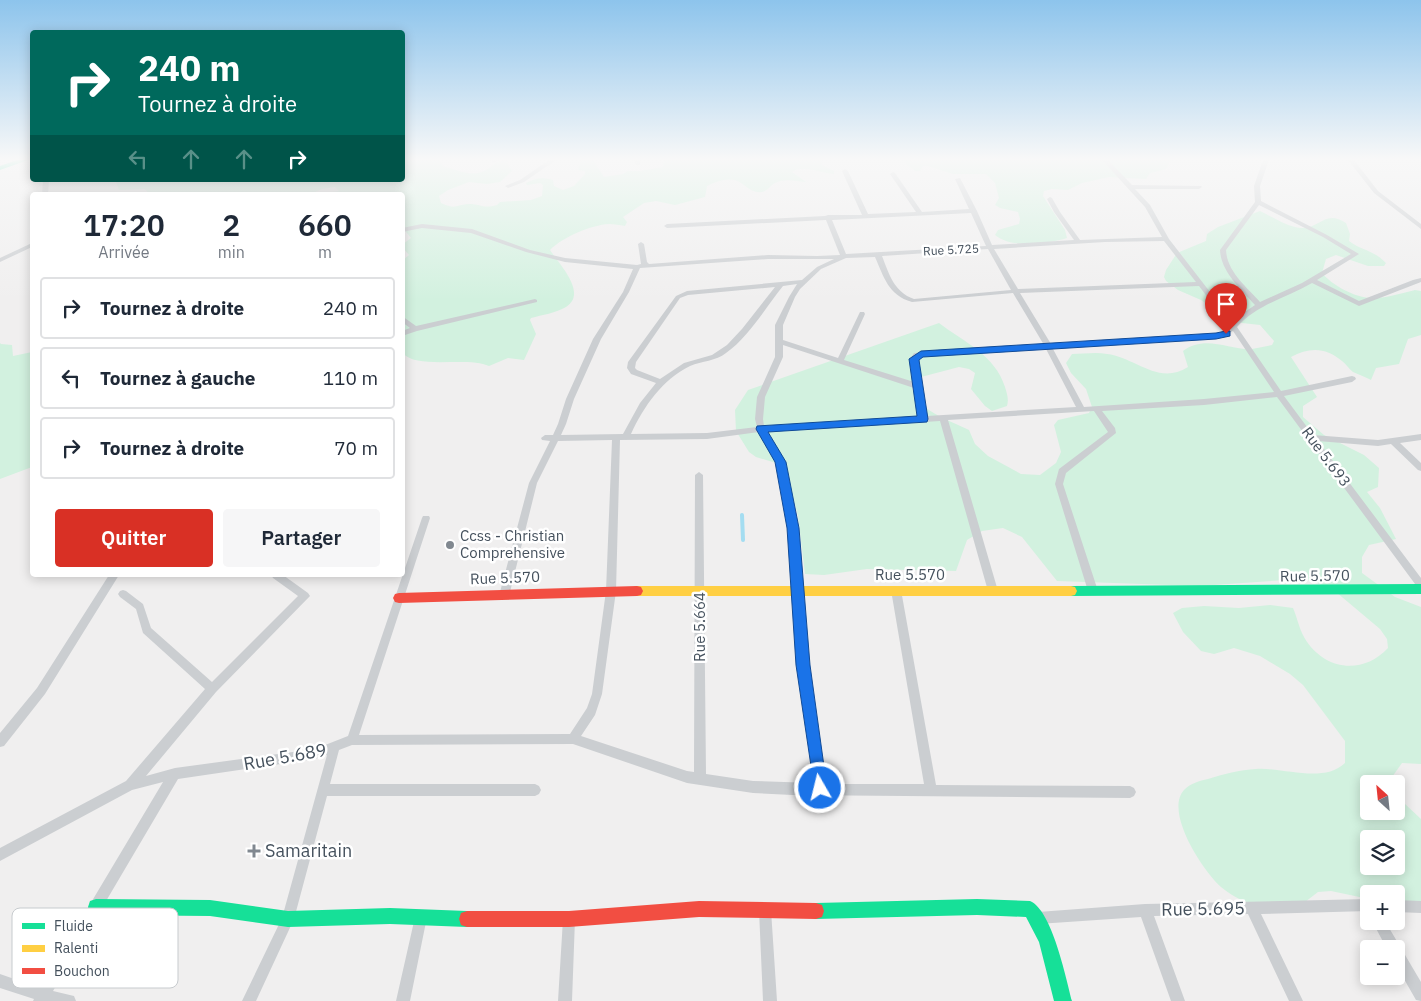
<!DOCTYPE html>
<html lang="fr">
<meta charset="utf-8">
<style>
body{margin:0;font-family:"IBM Plex Sans",sans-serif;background:#f6f6f7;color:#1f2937;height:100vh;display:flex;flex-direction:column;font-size:19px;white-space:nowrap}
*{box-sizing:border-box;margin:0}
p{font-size:16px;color:#747a83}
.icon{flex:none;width:28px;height:28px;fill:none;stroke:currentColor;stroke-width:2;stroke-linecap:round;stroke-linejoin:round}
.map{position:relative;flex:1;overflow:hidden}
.side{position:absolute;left:30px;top:192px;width:375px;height:385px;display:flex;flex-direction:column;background:#fff;border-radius:5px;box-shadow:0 2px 12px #0003}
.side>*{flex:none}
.banner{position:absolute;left:30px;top:30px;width:375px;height:152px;border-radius:5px;box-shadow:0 2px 12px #0003;background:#00695c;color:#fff;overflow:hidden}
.needle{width:32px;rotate:333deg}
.controls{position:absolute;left:1360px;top:775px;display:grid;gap:10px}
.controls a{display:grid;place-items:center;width:45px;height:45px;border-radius:5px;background:#fff;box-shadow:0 2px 12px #0003;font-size:25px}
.pin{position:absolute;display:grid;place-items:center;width:42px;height:42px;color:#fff;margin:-51px -21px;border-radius:50% 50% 50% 0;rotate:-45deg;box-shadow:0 0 5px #0007}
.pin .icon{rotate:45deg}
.me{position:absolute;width:55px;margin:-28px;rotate:352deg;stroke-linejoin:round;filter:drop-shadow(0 0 4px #0008)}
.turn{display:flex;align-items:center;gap:18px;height:105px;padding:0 25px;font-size:22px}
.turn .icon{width:65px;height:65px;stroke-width:2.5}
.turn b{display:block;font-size:35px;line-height:42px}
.lanes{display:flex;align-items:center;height:48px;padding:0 25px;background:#0003;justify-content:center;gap:25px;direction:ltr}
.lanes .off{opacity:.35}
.eta{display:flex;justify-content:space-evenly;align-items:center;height:85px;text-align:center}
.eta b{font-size:30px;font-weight:600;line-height:35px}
.cta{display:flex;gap:10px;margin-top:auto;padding:10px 25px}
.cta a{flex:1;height:58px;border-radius:5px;background:#d93025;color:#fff;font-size:20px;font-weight:600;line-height:58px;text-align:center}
.cta a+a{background:#f6f6f7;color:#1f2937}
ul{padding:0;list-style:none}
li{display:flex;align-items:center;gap:15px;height:62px;margin:0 10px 8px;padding:0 15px;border:2px solid #e0e1e3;border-radius:5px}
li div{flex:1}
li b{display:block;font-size:19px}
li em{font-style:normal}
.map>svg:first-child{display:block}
</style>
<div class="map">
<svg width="1421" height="1001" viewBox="0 0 1421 1001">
<rect width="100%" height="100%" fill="#f0efef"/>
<path fill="#d2f1df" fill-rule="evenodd" d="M403,160H440L443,166C456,170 471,177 484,171C496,166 492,160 509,160L507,163L512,171L500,182L487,184L469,182L448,190L439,196L441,203C457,210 454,205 469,204C481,204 483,209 497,205L500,202L531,200L542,196L543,185L540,183L527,185L526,183C536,178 542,177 553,180L554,186L563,190L574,186L585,174V171L578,170L581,160H593L604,177L623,174L628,171H640L663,167L664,160H826L821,162L822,165L834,171V174C822,173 801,164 792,172L806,182C796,181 784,178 775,183C771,185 767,191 762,192C752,193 749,188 741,183C731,176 717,181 707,186L705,197L675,205L656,201L644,203L623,217L627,222L625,226C620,225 614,224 609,224C591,225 563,237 550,250C559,264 588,293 566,307C556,313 542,315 531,318L530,320L536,334L524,360L508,358L489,366C468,356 416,370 403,353V260L409,255L403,248V244L411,238L403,228L402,195H314L339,191L335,187L322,189L309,195H150L145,189L119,190L116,182L117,180H402Z
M902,160H1171L1166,169L1150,173L1146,179L1109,177L1082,183L1068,190L1052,189L1044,191L1043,196L1065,230L1067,238C1047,244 1012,249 995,235L998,230L1019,224L1020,219L1018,212L1000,208L995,205L999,198L995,183L986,174H953L928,166H923L920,171H915Z
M1260,211C1273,217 1287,227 1301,228C1320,229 1325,209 1346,223L1350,234L1349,241C1362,251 1374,250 1386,263L1384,266H1368L1336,255L1326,259L1322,273C1333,286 1354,297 1371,298C1384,299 1402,293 1415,290L1421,291V335L1408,339L1399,364L1376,368L1371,380C1366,377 1359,375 1353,372C1349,369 1346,364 1342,361C1326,347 1309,347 1291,357L1317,397L1303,406V417L1324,435L1364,455L1379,468L1378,487L1367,492L1380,508L1396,539L1369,545L1362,557V573L1395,597L1421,607V764L1402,763L1392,777L1395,784H1369V811H1396V788L1405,804L1421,819V911L1396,906V894H1369V899L1331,891L1318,892L1296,909C1284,908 1260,909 1250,904C1241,900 1229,894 1221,887C1203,871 1164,812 1184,790C1191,783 1199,781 1208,779C1223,774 1240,770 1256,769C1283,767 1323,784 1345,763V741L1303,685L1290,674L1260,656L1234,648L1214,654L1201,651L1183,632L1173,613L1182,608L1204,606L1239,608L1270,605L1293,608C1297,617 1299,628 1304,637C1323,670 1362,676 1388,648L1387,639L1380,629L1336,592L1311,580L1300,579L1199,586L1057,581L1022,537L1003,528L982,531L967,540L956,571L867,569L824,575L805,574L798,516L786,472L776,463L756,457L749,452L736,431L735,410L748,390L939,323C964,342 995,355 1005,387C1007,394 1009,399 1007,406L992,411L985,406L971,389L975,373L969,369L959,367L921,377L912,386C913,409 951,421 969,430L975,444L988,456L1021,474L1040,475L1056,463L1061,452L1054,425L1058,420L1089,413L1092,407L1086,389L1071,373L1066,363L1072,354C1083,354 1096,352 1107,354C1135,357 1158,386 1188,367L1183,351C1205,334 1229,350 1252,349C1259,348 1266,346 1272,345L1274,341L1260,325L1242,323L1225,317L1201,300L1178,290L1166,281L1164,277L1166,270L1177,253L1206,241L1207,234L1218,227ZM1369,839H1396V866H1369Z
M0,343L1,344L12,345L13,356L32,352V467L0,479Z"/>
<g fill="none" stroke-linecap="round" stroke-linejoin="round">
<path stroke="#a4ddf1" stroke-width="4" d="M742,515L743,540"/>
<path fill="#cbced1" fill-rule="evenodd" d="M492,160H498L494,163L492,162Z
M549,160H556L524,182L508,188L505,186L520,180Z
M634,160H640V165H636Z
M1102,160H1108L1132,185L1201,186L1202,187L1199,189H1135L1150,205L1169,239L1234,323L1242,314L1255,305C1241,289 1221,272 1220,250L1255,202L1254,186L1263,160H1269L1260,186L1261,201L1327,235L1359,254L1317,280L1359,301L1413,280L1421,278V282L1359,306L1312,283C1287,298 1257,304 1237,327L1281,391L1352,376L1355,377L1356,379L1352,382L1284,396L1313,435L1378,440L1421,434V440L1400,443L1421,463V471L1418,470L1391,444L1378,446L1318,441L1421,578V589L1418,588L1277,397L1204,405L1102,411L1115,428L1116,433L1066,473L1063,484L1098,591L1096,594L1093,595L1090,594L1088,591L1055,484L1059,469L1108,432L1094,411L948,420L998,591L996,594L993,595L990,594L988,591L940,421L767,432L785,462L798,528L808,665L825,784H924L891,590L893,587L896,586L899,587L901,590L936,785L1130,786L1134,788L1136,792L1134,796L1130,798L792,795L753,793L687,783L573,744L352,745L339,750L330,784H535L539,786L541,790L539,794L535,796H327L294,919L256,1001H242L282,918L327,755L315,759L178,779L53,991L74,996L76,1001H33L34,999L0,988V974L40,988L163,782L132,790L0,861V848L126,781L205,689L143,633L136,609L120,597L118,594L120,591L123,590L126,591L143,604L151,628L212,682L298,596L273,578L271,575H283L308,593L310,596L216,692L146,776L175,768L315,749L348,736L422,518L423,516H429L430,518L359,735L570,734L587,708L592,694L606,591L612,440L558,441L537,483L510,592L508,595L505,596L502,595L500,592L529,483L550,441L542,440L541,438L545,435H553L558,424L566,399L593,339L623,292L633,269L565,262L526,252L471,233L422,228L402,232V228L422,224L472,229L530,250L565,258L637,265L641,264L638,244L641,242L644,244L647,262L649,264L768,255L817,256L840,255L826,220L667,228L664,226L667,224L825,216L828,215H862L842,171L845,169L848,171L868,214L916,212L890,174L893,172L895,173L922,212L969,209L955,179L960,178L977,211L992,245L1074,240L1054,212L1047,199L1050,197L1052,198L1060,212L1080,240L1162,237L1145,207ZM1259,205L1323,237L1351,254L1302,283L1260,302C1247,287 1227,272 1226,250ZM971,213L986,246L846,254L832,220ZM1164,241L1196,282L1018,289L994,249L1105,242ZM988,249L1011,290L914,299C894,292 889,274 882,256ZM875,257C884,277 888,295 912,302L1013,293L1044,345L914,353L910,359L914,382L844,360L865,314L864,312H860L859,314L838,358L783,340V325L795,297L800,289L821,269L846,258ZM768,259H834L817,267L802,280L687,291L676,296L628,362L627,368L631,374L656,383L640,403L623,434L561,435L566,424L574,399L601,339L629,292L640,268ZM797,284L789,297L775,325V357L757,397L755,419L757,427L707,433L631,434C644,406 662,380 690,366C702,361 716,361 726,353C748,338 766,307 783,286ZM1199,286L1230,327L1216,334L1051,344L1020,293ZM775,287L742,329L727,345L712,355L684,363L660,379L637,370L635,368L636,362L680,298L688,295ZM1233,331L1274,392L1204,399L1084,407L1053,349L1216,338ZM783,345L914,388L919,417L764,426L763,419L765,397L783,357ZM1046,349L1076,407L927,416L918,359L919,357ZM759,432L777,462L788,528L798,665L814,783L753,781L706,774L703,475L699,472L695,475L694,772L687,771L581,736L595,715L602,694L616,591L620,440L707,439Z
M1348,160H1354L1378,191L1421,224V229L1374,193Z
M43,180H49L48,195H42Z
M32,243V247L0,262V258Z
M535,299L537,300V302L417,331L402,336V331L410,328L402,322V316L416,326Z
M109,575H119L45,694L4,746L0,747V733L37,688Z
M1369,899V911L1261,914L1303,1001H1289L1248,914L1154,916L1185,1001H1171L1141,917L1038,924L1033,923L1032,918L1033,913L1038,912L1145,904Z
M1396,900L1421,901V913L1396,912Z
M765,904L769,906L771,910L777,1001H763L759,910L761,906Z
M421,911L425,913L427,917L410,1001H396L415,917L417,913Z
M569,913L574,914L575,919L572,1001H558L563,919L564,914Z
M1372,921H1385L1421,982V1001L1416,1000L1396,965V949H1387Z"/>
<path fill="#16e098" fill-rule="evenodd" d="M17,160H28L0,170V166Z
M1421,584V594L1071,596L1067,595L1065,591L1067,587L1071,586Z
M96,899L210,900L288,911L390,908L467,911L473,913L475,919L473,925L467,927L390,924L288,927L210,916L96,915L90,913L88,907L90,901Z
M977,899L1030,901C1052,910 1066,978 1072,1001H1054L1039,942L1026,917L977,915L816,919L810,917L808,911L810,905L816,903Z"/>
<path fill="#ffcf43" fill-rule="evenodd" d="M637,586H1071L1075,587L1077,591L1075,595L1071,596H637L633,595L631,591L633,587Z"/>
<path fill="#f24e42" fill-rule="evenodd" d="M637,586L641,587L643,591L641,595L637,596L399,603L395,602L393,598L395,594L399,593Z
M699,901L816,903L822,905L824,911L822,917L816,919L699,917L569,927H467L461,925L459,919L461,913L467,911H569Z"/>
</g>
<linearGradient id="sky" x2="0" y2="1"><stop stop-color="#8dc4ec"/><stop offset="0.53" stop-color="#f8f8f8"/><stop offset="1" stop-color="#f8f8f8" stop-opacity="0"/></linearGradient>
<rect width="1421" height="300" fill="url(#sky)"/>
<path fill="#1a73e8" stroke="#114b97" d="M1226,331H1230V336L1216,339L923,357L919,360L928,419L927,422L768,432L786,462L799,528L810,665L827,788L825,793L820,795L815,793L796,665L787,528L775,462L756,429L757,426L917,416L909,359L921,351L1216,333Z"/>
<g fill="#818890" stroke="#fff" stroke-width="2">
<circle cx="450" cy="545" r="5"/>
<path d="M251.5 843.5h5v5h5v5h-5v5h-5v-5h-5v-5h5z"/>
</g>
<g text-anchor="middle" stroke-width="5" stroke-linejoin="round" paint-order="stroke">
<g font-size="12" fill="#45515d" stroke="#fff">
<text transform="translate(951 250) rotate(-3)" y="4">Rue 5.725</text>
</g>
<g font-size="15" fill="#45515d" stroke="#fff">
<text transform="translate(1326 457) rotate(53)" y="5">Rue 5.693</text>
<text x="910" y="580">Rue 5.570</text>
<text transform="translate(1315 576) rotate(-1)" y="5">Rue 5.570</text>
<text transform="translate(505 578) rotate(-2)" y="5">Rue 5.570</text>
<text transform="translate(700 627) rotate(-90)" y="5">Rue 5.664</text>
</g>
<g font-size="15" fill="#45515d" stroke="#fff" text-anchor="start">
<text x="460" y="541">Ccss - Christian<tspan x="460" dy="17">Comprehensive</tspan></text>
</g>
<g font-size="18" fill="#45515d" stroke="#fff">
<text transform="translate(285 757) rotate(-10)" y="6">Rue 5.689</text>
<text transform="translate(1203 909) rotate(-1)" y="6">Rue 5.695</text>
</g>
<g font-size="18" fill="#45515d" stroke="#fff" text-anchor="start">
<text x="265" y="857">Samaritain</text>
</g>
</g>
<rect x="12" y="908" width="166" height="80" rx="8" fill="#fff" stroke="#c7cbce" stroke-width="1"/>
<rect x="22" y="923" width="23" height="6" fill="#16e098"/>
<rect x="22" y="945" width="23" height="7" fill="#ffcf43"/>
<rect x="22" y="968" width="23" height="6" fill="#f24e42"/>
<g font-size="14" fill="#45515d">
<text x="54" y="931">Fluide</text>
<text x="54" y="953">Ralenti</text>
<text x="54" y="976">Bouchon</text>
</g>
</svg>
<div class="controls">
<a><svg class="needle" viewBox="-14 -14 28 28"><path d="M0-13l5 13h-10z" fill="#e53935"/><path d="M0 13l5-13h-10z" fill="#747a83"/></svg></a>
<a><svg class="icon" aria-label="layers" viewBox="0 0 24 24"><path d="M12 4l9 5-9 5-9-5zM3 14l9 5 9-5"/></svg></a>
<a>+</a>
<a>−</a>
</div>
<div class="pin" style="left:1226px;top:334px;background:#d93025"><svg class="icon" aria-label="arrive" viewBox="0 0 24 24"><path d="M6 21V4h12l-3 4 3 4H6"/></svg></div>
<svg class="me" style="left:820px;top:788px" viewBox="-20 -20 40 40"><circle r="17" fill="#1a73e8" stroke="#fff" stroke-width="3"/><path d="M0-11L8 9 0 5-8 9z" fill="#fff"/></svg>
<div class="banner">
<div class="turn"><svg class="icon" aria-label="right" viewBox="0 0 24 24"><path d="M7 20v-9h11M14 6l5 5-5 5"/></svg><div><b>240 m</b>Tournez à droite</div></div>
<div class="lanes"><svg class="icon off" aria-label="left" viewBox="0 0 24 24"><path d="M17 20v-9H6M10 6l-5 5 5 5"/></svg><svg class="icon off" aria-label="ahead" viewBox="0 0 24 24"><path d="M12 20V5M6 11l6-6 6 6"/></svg><svg class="icon off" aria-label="ahead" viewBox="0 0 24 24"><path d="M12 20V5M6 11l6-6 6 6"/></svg><svg class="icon" aria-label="right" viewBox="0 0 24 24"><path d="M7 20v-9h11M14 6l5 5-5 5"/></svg></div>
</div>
<section class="side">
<div class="eta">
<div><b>17:20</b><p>Arrivée</p></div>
<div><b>2</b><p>min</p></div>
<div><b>660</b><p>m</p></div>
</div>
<ul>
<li><svg class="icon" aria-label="right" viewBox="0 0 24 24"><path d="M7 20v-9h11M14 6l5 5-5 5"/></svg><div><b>Tournez à droite</b></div><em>240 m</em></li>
<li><svg class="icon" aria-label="left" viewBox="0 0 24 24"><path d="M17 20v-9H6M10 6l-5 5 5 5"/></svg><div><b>Tournez à gauche</b></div><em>110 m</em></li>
<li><svg class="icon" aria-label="right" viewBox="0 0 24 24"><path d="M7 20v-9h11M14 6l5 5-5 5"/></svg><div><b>Tournez à droite</b></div><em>70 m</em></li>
</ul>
<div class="cta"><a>Quitter</a><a>Partager</a></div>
</section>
</div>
